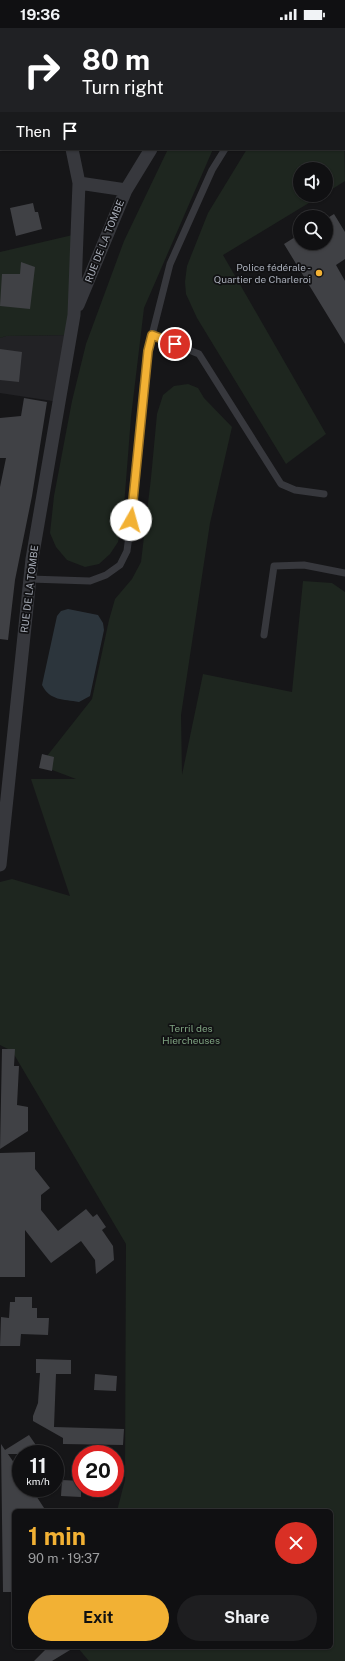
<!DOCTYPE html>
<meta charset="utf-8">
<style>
body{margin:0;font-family:"Public Sans",sans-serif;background:#1e1e20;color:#f1f3f6;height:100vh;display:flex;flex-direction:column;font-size:15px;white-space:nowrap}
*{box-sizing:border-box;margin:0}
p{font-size:13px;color:#9c9d9f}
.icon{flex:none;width:22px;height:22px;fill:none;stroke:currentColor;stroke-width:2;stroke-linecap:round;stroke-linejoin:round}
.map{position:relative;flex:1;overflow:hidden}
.details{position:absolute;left:12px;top:1481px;width:321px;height:140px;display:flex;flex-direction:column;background:#101012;border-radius:6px;box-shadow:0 1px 3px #0004,0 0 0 1px #303032}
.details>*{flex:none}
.banner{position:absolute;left:0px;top:0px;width:345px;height:122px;box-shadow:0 1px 3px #0004,0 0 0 1px #303032;background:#202124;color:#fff;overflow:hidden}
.buttons{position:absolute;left:293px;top:134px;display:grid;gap:8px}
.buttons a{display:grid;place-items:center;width:40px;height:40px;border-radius:50%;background:#101012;box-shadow:0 1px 3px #0004,0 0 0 1px #303032;font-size:20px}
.speed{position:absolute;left:12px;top:1417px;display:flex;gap:8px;font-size:20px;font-weight:700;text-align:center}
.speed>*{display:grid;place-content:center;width:52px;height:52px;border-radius:50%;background:#101012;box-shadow:0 1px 3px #0004,0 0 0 1px #303032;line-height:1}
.speed small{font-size:10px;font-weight:400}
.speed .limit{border:6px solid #d22;background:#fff;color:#111}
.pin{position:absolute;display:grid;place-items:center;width:34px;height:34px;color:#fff;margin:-17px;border:2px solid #fff;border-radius:50%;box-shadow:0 1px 4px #0007}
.me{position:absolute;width:44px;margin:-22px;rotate:7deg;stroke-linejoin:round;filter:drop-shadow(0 0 3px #0008)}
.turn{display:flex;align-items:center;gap:14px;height:84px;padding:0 16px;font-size:18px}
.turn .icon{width:52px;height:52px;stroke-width:2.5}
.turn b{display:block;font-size:28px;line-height:34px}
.then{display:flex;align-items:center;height:38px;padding:0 16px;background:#0003;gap:8px;font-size:15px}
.round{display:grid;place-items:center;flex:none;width:42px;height:42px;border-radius:21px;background:#1e1e20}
.overview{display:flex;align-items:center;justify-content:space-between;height:68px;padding:0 16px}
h1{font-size:24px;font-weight:700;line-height:30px;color:#f2b134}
.primary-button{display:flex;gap:8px;margin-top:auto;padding:8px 16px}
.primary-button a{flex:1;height:46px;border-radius:24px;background:#f2b134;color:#111;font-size:16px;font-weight:700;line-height:46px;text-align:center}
.primary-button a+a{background:#1e1e20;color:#f1f3f6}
.status{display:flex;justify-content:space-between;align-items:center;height:28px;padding:0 20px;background:#101012;direction:ltr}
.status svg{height:11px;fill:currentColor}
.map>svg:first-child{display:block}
</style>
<div class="status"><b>19:36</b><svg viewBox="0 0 49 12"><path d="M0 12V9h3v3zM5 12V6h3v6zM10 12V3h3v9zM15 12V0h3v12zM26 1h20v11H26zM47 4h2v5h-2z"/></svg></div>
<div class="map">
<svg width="345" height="1633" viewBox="0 0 345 1633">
<rect width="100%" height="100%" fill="#161618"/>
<path fill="#222225" d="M71,307L59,374L0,365V310L6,308Z"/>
<path fill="#1e261f" d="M344,98L345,153L326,165V141H300V167H322L223,227L326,406L286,436L197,290L186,266L185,254L187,238L208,185L247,121H344Z
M168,121H213L144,280L131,389L123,491L118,514L110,526L99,536L85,539L67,532L56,519L50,505L54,468L72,373L86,316L124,213Z
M77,206L71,307L6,308L0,310V224Z
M188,356L198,360L204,370L232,399L210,495L181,687L182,747L203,646L292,664L303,553L332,555L345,564V1633H89L78,1620L331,1619V1483H117L125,1452L126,1216L12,1023L0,1017V854L12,851L70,868L31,751H76L47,740V728L92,671L109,592L115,571L132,551L141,534L151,450L157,386L163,367L174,358Z"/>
<path fill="#2c353c" d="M68,581L98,587L103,595L104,602L90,668L79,674C63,671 50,673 42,657L57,588L61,583Z"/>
<path fill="#404145" d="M33,175L35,184H38L42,201L16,208L10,180Z
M334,186L345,204V231L336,237L345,253V316L284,216L300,206V215H326V191Z
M21,234L35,239L30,281L0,278L2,246H20Z
M0,321L22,324L19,354L0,352Z
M24,370L47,374L32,468L15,552L8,612L0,611V459L6,430H0V390L21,388Z
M42,726L54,729L52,743L39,740Z
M2,1021H15L14,1038H19L17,1077L28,1079V1103L0,1121Z
M35,1124V1141L50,1160L41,1167V1182L58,1203L86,1181L93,1189L97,1186L106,1199L102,1202L113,1218L114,1232L96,1246L95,1232L81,1213L51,1235L25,1202V1249H0V1125Z
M15,1269H32V1280H37V1290H49L48,1307L21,1306L20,1318H0L1,1289L9,1290L10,1274H15Z
M36,1331L71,1332V1346H56L54,1399L124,1401L123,1417L63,1416V1410L33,1393V1388L38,1375L40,1345H36Z
M95,1346L117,1348L116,1363L94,1362Z
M29,1407L42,1426H8L21,1445V1460H31L46,1483H14V1564H3L1,1416L5,1422Z
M62,1452L81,1453V1469L61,1468Z
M48,1619H75L52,1633H34Z"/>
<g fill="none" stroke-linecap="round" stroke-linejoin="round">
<path stroke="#37383d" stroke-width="7" d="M325,1L326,0
M152,307L199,326L281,456L295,462L324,466
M30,551L90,553L106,547L120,537L127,523L133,476L148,323L170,236L212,142L225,121
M264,607L274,538L304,537L345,545"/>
<path stroke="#37383d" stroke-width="13" d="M48,0L49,1
M228,1L229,0
M79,155L126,162
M78,277L126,162L151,121
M0,837L32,531L74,287L79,155L72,121"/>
</g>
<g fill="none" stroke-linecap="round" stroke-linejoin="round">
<defs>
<path id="route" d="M131,492L148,323L152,307L175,316"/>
</defs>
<use href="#route" stroke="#9d7322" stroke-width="10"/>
<use href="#route" stroke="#f2b134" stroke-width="7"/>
</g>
<circle fill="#f2b134" stroke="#111113" stroke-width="1.5" cx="319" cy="245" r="4"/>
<g text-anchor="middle" stroke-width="3.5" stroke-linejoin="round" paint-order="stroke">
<g font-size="10" fill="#a8adb8" stroke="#111113">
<text transform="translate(104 213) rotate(-68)" y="4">RUE DE LA TOMBE</text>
<text transform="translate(29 561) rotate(-83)" y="4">RUE DE LA TOMBE</text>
</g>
<g font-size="10" fill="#a8adb8" stroke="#111113" text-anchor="end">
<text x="311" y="243">Police fédérale -<tspan x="311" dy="12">Quartier de Charleroi</tspan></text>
</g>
<g font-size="10" fill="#7fa381" stroke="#111113">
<text x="191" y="1004">Terril des<tspan x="191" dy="12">Hiercheuses</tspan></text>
</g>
</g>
</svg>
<div class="buttons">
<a><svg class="icon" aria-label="sound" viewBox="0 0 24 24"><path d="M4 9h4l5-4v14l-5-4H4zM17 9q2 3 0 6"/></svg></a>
<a><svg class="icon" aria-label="search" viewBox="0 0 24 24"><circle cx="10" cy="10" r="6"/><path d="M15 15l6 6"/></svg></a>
</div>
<div class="speed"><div>11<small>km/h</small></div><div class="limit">20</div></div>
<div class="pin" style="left:175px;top:316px;background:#d93025"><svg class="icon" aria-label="arrive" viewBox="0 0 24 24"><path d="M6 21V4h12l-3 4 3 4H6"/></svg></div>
<svg class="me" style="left:131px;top:492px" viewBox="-20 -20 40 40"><circle r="19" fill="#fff"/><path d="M0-13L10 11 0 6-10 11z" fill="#f2b134"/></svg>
<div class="banner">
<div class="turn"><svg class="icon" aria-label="right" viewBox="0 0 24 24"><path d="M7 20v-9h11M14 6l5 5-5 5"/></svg><div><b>80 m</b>Turn right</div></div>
<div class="then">Then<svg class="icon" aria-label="arrive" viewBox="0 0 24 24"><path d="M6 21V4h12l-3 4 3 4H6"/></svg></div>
</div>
<section class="details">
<div class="overview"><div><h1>1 min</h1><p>90 m · 19:37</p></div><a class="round" style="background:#d93025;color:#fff"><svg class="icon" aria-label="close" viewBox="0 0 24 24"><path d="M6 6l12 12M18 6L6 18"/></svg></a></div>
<div class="primary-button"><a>Exit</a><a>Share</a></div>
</section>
</div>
